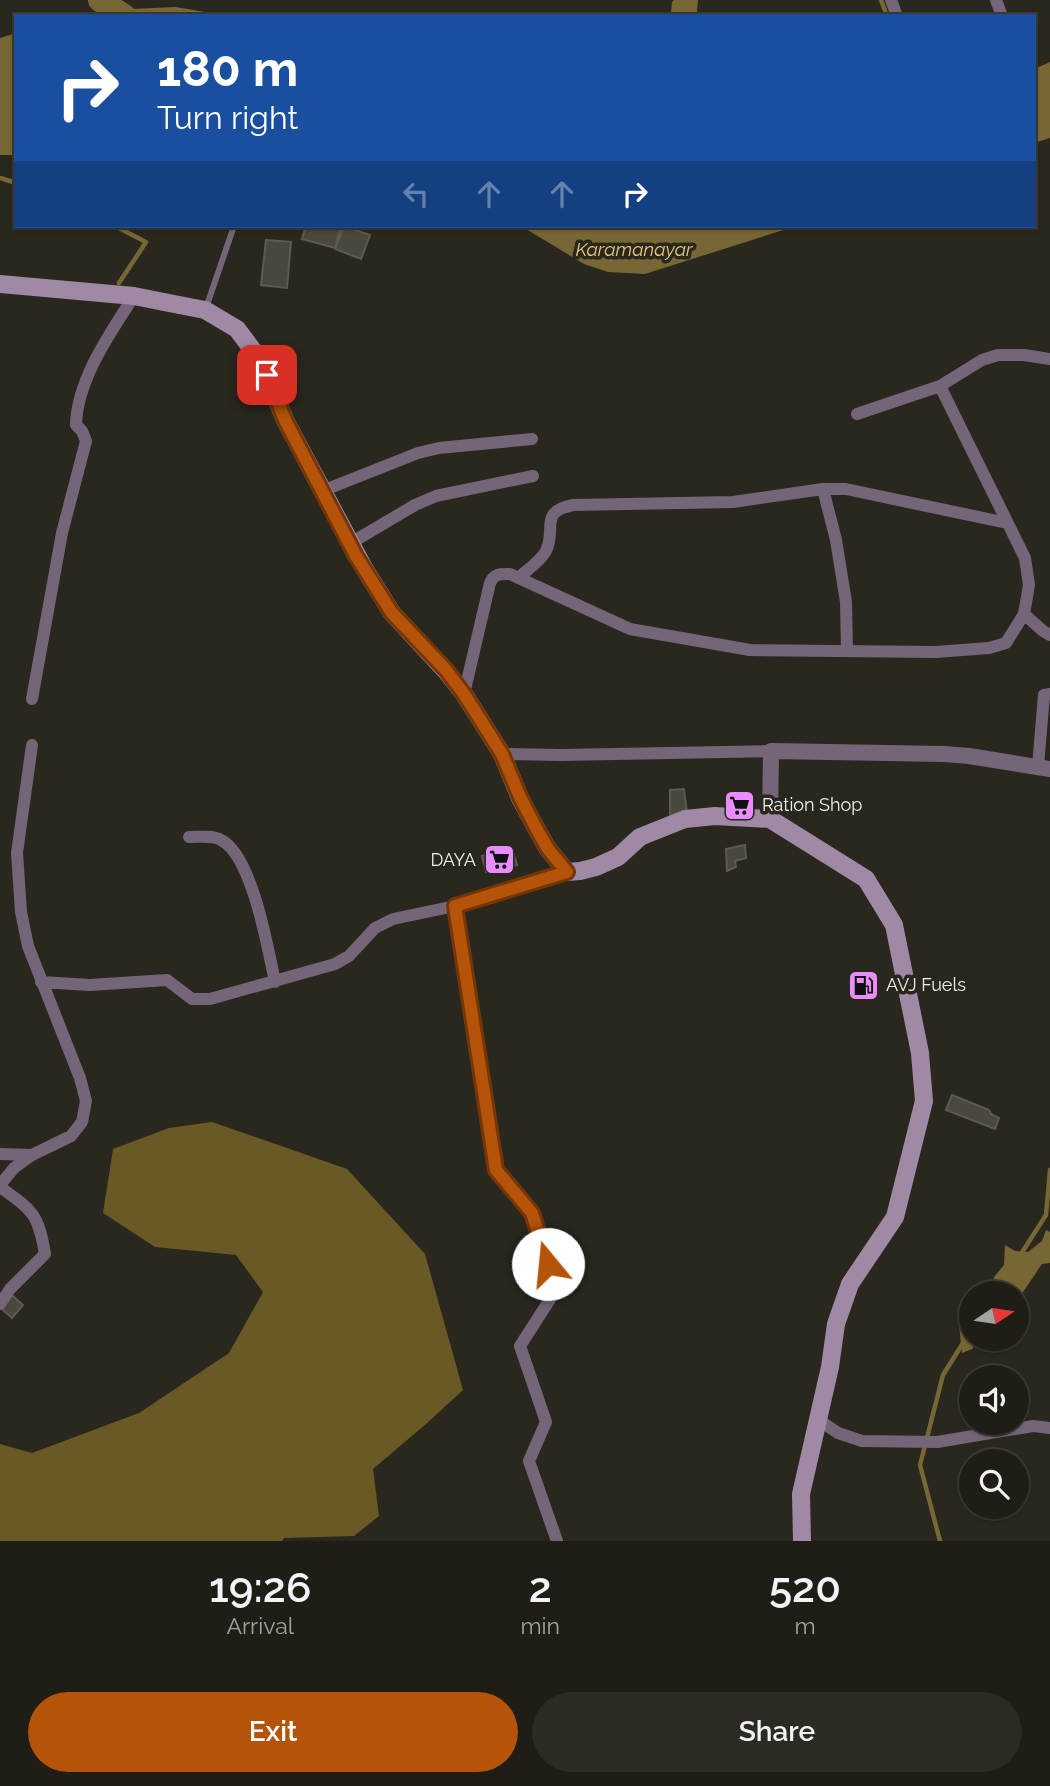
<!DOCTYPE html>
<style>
body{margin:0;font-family:Raleway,sans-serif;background:#2d2a24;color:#f1f3f6;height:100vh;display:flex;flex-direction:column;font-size:26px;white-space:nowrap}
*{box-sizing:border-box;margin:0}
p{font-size:23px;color:#a2a2a1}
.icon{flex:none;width:38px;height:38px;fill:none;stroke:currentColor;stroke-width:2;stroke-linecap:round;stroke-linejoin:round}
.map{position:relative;height:1541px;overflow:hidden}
.details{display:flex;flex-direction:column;background:#201d17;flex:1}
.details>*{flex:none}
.banner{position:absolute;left:14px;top:14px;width:1022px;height:214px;border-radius:0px;box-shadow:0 2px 5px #0004,0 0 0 2px #3d3b36;background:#1a4fa0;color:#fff;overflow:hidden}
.needle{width:46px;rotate:77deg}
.tools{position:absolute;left:959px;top:1281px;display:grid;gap:14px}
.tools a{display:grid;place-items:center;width:70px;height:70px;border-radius:50%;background:#201d17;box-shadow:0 2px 5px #0004,0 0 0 2px #3d3b36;font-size:35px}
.pin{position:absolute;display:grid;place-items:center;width:60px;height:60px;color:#fff;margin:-30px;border-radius:14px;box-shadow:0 4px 10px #0006}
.me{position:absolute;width:77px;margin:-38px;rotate:343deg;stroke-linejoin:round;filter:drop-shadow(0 0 5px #0008)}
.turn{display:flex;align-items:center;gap:24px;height:147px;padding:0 28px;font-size:32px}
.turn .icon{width:91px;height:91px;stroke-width:2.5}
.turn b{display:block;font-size:49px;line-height:60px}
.lanes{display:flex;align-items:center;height:66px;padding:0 28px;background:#0003;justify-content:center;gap:35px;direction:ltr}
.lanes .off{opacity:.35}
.eta{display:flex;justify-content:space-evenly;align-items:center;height:119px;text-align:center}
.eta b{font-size:42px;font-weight:600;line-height:49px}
.cta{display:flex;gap:14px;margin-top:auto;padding:14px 28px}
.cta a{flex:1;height:80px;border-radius:42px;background:#b45309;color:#fff;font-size:28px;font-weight:600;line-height:80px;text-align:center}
.cta a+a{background:#2d2a24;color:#f1f3f6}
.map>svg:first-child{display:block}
</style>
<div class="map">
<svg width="1050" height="1541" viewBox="0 0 1050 1541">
<rect width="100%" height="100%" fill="#2a271f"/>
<path fill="#695925" d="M212,1122L347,1169L425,1254L463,1390L426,1424L373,1469L379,1516L354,1536L284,1538L282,1541H0V1444L32,1453L139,1413L229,1353L263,1292L236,1255L155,1247L103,1213L113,1149L169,1128Z"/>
<path fill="#776734" d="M674,0H698L697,11L700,16H666L671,12L672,2Z
M176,7L228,16H93L132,9Z
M16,33V155H0V38Z
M1050,62V138L1034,143V69Z
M521,226H796L645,274L608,272L584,264Z
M1046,1230L1050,1232V1263L1042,1264L1017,1301V1293H991L994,1277L1004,1265L1005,1245L1015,1251L1028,1252L1042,1241Z
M971,1313V1339H982L972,1349L962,1353L959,1325Z"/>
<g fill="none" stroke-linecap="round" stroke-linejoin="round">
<path stroke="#776734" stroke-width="4.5" d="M881,0L887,16
M0,178L16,183
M115,226L146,242L119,283
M1021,1254L1046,1215L1050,1170
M940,1541L920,1465L943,1375L963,1343"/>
<path stroke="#776734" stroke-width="24" d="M100,0L124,16"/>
</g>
<path fill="#49473e" stroke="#5d5a51" stroke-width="2" d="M306,226H341L335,248L302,239Z
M344,226L370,235L361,259L335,249Z
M266,240L291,242L287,288L261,285Z
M684,789L687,813L670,817V790Z
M746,800L748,808L730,810V801Z
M745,845L746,858L735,861L736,867L727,871L726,849Z
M512,848L517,865L486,872L482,856Z
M952,1095L989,1110L991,1114L999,1118L995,1129L946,1110Z
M12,1295L23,1305L12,1318L1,1308Z"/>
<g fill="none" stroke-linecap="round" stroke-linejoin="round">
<path stroke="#746678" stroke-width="6" d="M206,308L234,226"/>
<path stroke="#746678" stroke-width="12" d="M891,0L897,16
M996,0L1002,16
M857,414L940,386L982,360L998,355H1024L1050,359
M823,489L836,540L846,602L847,650
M322,491L418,453L439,448L532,439
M349,544L415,505L436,496L533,476
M518,578C527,570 540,562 546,551C557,528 538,512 573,505L733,502L823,489H846L1007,523
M1024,614L1043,631L1050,635
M464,694L490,583C494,573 501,574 510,574L630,629L750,650L936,652L989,648L1006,643L1024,614L1029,585L1025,558L940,386
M32,699L62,533L86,441L82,431L76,425C77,380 110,333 134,296
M502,754L561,755L771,751
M1038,766L1044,695L1050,694
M189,837C198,837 213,835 221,840C252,855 268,949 275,982
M455,906L496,1170L532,1213L556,1290L520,1346L546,1422L529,1461L557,1541
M41,982L90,985L167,980L192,999H210L335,964L349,956L375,928L393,919L455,906L567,872
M0,1154L32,1155
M0,1185L14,1168L32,1155L71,1136L82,1122L86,1101L80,1078L28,946L21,912L17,853L32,745
M0,1187C33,1211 38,1213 45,1254L10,1289L0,1304
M817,1419L838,1433L862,1441L937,1442L1033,1426L1050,1428"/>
<path stroke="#746678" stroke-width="16" d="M770,819L771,751L944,754L969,756L1050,769"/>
<path stroke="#a089a5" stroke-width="18" d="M0,284L134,296L169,303L205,310L237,329L261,361L285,420L364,568L392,613L445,670L464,694L502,754L520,798L536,828L548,849L567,872L580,871L596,867L618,857L640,837L685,819L715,816L770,819L866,879L894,925L920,1053L924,1101L895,1217L850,1284L836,1324L830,1367L801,1494L802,1541"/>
</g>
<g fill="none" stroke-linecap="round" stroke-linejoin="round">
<defs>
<path id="route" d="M267,375L285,420L356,556L392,613L446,670L464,694L502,754L520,797L536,828L548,849L567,872L455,906L496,1170L532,1213L548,1264"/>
</defs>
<use href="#route" stroke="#753606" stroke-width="18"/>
<use href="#route" stroke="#b45309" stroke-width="12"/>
</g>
<defs>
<symbol id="supermarket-square" viewBox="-11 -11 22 22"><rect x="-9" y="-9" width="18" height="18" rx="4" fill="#e98dfe" stroke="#2a271f"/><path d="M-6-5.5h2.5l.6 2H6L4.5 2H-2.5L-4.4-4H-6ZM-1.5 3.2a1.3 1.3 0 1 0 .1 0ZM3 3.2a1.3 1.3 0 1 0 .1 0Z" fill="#111"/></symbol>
<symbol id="fuel-square" viewBox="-11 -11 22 22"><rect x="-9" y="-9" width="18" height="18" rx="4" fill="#e98dfe" stroke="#2a271f"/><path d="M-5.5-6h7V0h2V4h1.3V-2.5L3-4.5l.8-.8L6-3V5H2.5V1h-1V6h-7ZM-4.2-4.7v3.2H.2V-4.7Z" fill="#111"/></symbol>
</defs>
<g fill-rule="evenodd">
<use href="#supermarket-square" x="722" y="788" width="35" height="35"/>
<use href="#supermarket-square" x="482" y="842" width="35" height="35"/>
<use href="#fuel-square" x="846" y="968" width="35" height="35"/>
</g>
<g text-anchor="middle" stroke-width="7" stroke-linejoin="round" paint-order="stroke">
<g font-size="18" fill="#f2f0eb" stroke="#2a271f" text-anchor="start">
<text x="762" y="811">Ration Shop</text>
<text x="476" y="866" text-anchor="end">DAYA</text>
<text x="886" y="991">AVJ Fuels</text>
</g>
<g font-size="19" font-style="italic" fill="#e2c879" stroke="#2a271f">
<text x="634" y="256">Karamanayar</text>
</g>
</g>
</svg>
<div class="tools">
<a><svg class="needle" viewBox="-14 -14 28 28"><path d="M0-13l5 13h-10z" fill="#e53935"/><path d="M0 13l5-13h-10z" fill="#a2a2a1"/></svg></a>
<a><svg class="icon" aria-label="sound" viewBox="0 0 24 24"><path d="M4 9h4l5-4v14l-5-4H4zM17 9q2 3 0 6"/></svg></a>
<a><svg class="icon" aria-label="search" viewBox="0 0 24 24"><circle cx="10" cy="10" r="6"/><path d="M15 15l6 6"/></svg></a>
</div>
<div class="pin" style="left:267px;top:375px;background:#d93025"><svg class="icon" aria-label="arrive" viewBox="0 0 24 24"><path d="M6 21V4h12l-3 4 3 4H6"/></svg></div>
<svg class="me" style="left:548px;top:1264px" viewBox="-20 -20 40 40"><circle r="19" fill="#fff"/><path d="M0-13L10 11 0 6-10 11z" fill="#b45309"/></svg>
<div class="banner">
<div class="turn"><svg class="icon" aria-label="right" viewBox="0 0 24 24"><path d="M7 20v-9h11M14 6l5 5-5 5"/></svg><div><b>180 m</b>Turn right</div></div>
<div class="lanes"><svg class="icon off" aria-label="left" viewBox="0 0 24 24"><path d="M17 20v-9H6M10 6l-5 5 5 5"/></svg><svg class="icon off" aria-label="ahead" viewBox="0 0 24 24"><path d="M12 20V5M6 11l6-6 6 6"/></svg><svg class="icon off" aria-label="ahead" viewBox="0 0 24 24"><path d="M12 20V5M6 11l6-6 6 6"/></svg><svg class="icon" aria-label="right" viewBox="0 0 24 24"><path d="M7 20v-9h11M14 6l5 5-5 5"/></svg></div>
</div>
</div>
<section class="details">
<div class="eta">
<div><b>19:26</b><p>Arrival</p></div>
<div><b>2</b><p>min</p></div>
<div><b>520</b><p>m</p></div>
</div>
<div class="cta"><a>Exit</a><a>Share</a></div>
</section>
